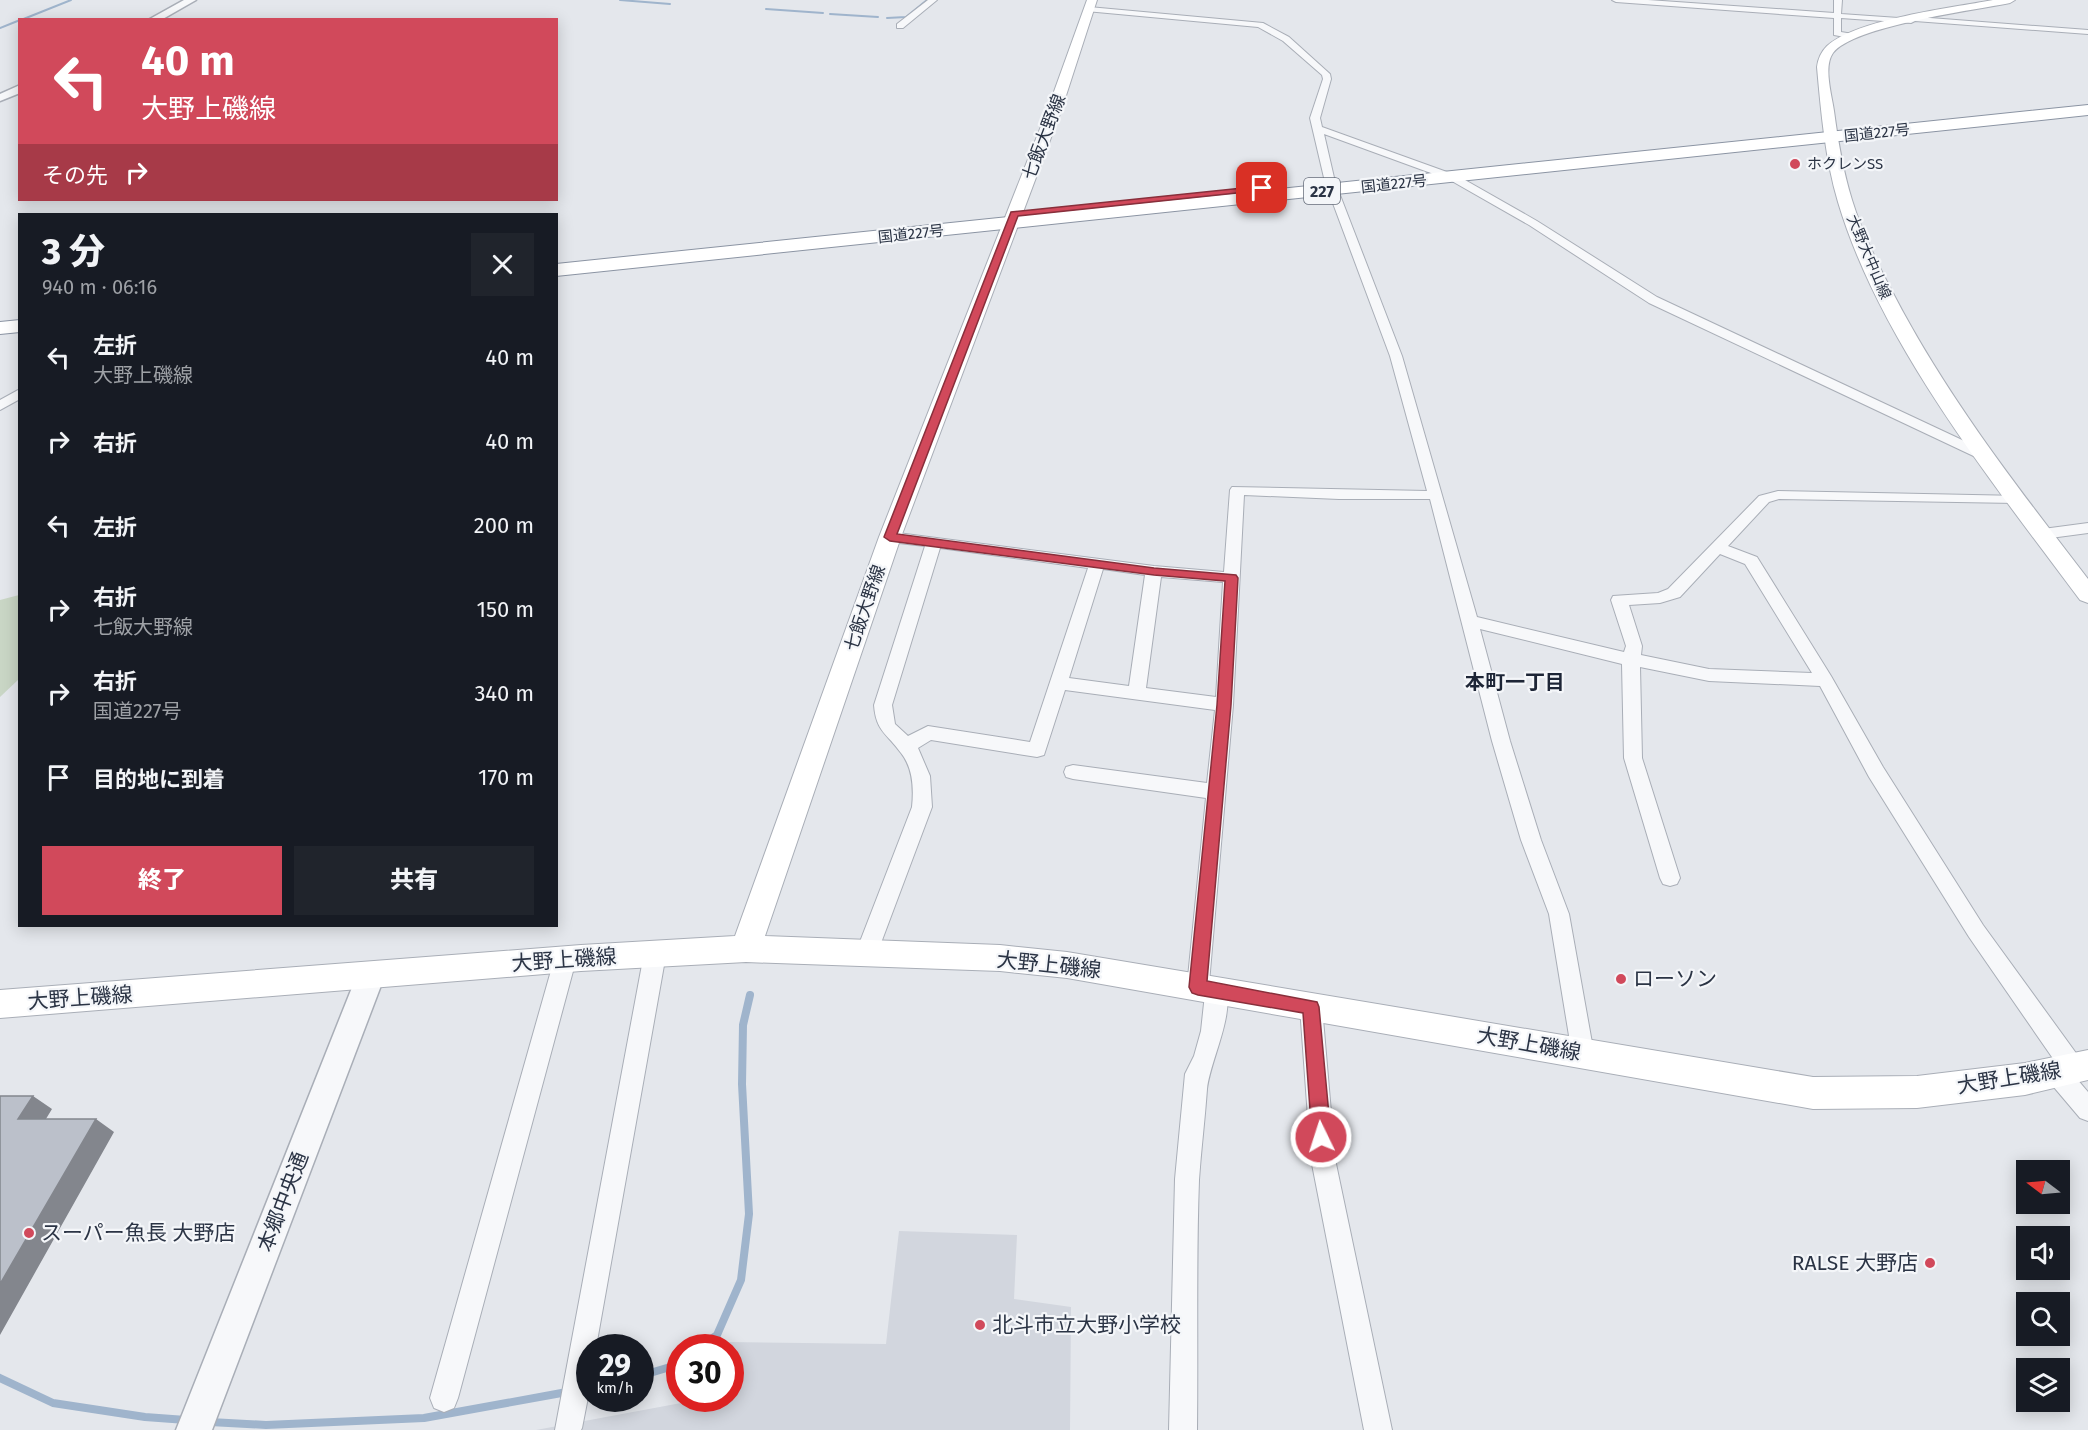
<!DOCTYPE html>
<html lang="ja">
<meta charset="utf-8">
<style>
body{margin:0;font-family:"Fira Sans","Noto Sans JP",sans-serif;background:#20242c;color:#f1f3f6;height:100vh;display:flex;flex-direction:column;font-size:22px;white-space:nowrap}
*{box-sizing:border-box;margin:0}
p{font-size:20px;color:#9ea1a6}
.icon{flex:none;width:33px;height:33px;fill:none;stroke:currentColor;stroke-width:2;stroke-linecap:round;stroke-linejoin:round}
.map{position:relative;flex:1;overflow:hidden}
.drawer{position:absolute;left:18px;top:213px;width:540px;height:714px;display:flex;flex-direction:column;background:#171b24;border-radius:0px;box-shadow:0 3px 15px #0003}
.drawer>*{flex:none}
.banner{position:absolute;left:18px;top:18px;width:540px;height:183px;border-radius:0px;box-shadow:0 3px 15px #0003;background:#d1495b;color:#fff;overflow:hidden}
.needle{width:39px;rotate:286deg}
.fabs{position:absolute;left:2016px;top:1160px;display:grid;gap:12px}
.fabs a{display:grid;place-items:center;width:54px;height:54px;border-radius:0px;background:#171b24;box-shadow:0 3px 15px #0003;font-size:30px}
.speed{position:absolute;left:576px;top:1334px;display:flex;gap:12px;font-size:30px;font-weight:700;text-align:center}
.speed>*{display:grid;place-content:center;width:78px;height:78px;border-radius:50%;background:#171b24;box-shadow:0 3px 15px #0003;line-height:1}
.speed small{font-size:15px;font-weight:400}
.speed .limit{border:9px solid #d22;background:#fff;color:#111}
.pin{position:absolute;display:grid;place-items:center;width:51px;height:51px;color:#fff;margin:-26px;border-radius:12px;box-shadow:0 3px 9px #0006}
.me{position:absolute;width:66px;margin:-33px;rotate:356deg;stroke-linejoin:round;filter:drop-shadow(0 0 4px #0008)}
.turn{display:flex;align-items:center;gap:21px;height:126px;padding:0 24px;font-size:27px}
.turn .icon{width:78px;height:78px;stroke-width:2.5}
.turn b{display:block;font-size:42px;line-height:51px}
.then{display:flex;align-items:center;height:57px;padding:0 24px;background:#0003;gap:12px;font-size:22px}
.round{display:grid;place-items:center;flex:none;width:63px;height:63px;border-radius:0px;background:#20242c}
.overview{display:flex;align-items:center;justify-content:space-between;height:102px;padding:0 24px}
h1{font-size:36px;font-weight:800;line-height:45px}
.cta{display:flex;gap:12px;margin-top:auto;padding:12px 24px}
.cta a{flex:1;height:69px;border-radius:0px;background:#d1495b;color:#fff;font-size:24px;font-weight:800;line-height:69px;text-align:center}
.cta a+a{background:#20242c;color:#f1f3f6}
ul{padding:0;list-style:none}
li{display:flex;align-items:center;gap:18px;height:84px;padding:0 24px}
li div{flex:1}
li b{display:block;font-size:22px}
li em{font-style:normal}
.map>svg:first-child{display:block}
</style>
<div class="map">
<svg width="2088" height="1430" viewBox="0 0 2088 1430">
<rect width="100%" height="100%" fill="#e4e7ec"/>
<path fill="#d2d6de" d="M899,1231L1017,1235L1014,1299L1071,1307L1070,1430H536L708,1398H730V1347H727L728,1342L886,1344Z"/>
<path fill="#c9d6c5" d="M19,595V679L0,697V600Z"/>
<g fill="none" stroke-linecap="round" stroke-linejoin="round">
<path stroke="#9fb4cc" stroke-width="2" d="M620,0L670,4
M766,9L823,13
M830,14L878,17
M887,18L906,17L927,0
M21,20L71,0
M0,28L20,20"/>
<path stroke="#9fb4cc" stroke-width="8" d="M699,1347L717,1335L741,1280L749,1214L742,1084L743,1025L750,995
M640,1376L670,1367L680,1361
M0,1378L53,1403L145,1417L186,1420
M210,1422L266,1425L424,1418L567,1392"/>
<defs>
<path id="minor" d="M928,0H937L903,28H897V24Z
M1612,0H1648L1834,13V0H1842L1841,14L1913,19L1917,17L2088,30V34L1915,21L1911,23L1841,18V32L1853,34L1854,36L1850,38L1834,35V18L1616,2Z
M1089,7L1263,23L1289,37L1330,74L1331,79L1320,118L1322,127L1458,176L1537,221L1657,297L1992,454L1994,457L1992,460H1982L1649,303L1529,225L1450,180L1324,134L1335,182L1402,356L1477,617L1624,652L1626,646L1611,600L1613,596L1658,593L1668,589L1759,496L1778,491L2021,496L2023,499L2016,503L1779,499L1769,502L1728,546L1757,557L1831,676L1883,767L1983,925L2081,1060L2085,1068L2081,1076L2076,1078L2088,1092V1121L2080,1118L2047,1079L2043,1071L2047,1063L2054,1060L1969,937L1869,777L1820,686L1709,681L1640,667L1642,758L1680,878L1677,884L1670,886L1663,884L1660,878L1624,758L1622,664L1480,629L1510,741L1541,840L1569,914L1594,1054L1591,1062L1583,1065L1575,1062L1572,1054L1549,914L1521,840L1492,741L1430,499H1339L1244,495L1233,705L1209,983L1216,980L1224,983C1237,1011 1210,1060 1207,1089C1205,1119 1201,1149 1199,1180C1196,1263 1198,1347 1197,1430H1169L1175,1179L1185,1074L1194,1056L1201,1031L1205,994L1198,997L1190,994L1187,987L1206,798L1073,779L1066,777L1064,772L1066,767L1073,765L1207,783L1215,710L1065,690L1044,755L1037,757L931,740L918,748L930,776L932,807L875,959L867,961L859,959L856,952L912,807C914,788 913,768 901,753C887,733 876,732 874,705L925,546L890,542L882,537L890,532L1154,566L1224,572L1230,490L1232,487L1427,491L1390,356L1325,182L1310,118L1323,79L1322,75L1283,41L1258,27L1086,11V7ZM940,548L1088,568L1030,742L928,726L908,736L895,724L892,705ZM1720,554L1745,564L1812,673L1709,669L1641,655L1642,646L1629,605L1660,603L1680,597ZM1103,569L1145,575L1129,686L1069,678ZM1161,577L1223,582L1216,697L1146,688Z
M20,389V399L0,410V400Z
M2088,523V533L2043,539L2035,534L2043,529Z
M655,945L663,947L666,954L596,1347H590V1387L582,1428L581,1430H555L644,954L647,947Z
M565,951L573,953L576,960L458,1398L454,1408L444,1412L434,1408L430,1398L554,960L557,953Z
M1311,997L1319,1000L1322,1007L1335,1159L1392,1430H1364L1311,1159L1300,1007L1303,1000Z"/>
<path id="tertiary" d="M184,0H196L161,20H148Z
M20,85V93L0,101V94Z
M371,963L381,966L385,975L212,1430H176L357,975L361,966Z"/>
<path id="secondary" d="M1087,0H1097L1061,111L901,537L765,936L1000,945L1067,952L1813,1077L1917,1076L2025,1063L2088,1050V1080L2025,1095L1917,1108L1813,1109L1067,978L1000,971L746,962L581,971L0,1018V990L581,945L735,936L879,537L1047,111Z
M1993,0H2015L2010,3C1975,10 1853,26 1833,53C1823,67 1832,96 1834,111C1838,141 1843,171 1852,200C1862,233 1878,265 1894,295C1947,397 2018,488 2088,579V603L2080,600C1993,483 1880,343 1838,202C1825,158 1821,112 1817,67C1818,59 1821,52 1827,46C1857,19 1951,8 1993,0Z"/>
<path id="trunk" d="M2088,105V115L556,276V264Z
M20,320V332L0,334V322Z"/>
</defs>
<use href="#minor" stroke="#a9aeb7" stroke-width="2"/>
<use href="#tertiary" stroke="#a9aeb7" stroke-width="3"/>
<use href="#secondary" stroke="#a9aeb7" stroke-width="2"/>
<use href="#trunk" stroke="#8b94a3" stroke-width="2"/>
<use href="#minor" fill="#f7f8fa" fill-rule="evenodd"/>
<use href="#tertiary" fill="#f7f8fa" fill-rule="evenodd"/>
<use href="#secondary" fill="#fff" fill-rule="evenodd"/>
<use href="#trunk" fill="#fff" fill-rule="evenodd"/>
</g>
<path fill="#83868d" d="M33,1096L52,1109L38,1132L18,1119Z
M96,1119L114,1132L0,1335V1284Z"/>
<path fill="#bbc0ca" stroke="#83868d" stroke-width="1.5" d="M0,1096H33L18,1119H96L0,1284Z"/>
<path fill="#d1495b" stroke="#882f3b" stroke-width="1.5" d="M1262,186L1266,188L1265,190L1018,216L897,534L1154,568L1236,575L1238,578L1231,705L1207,981L1317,1002L1319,1007L1331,1137L1328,1144L1321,1146L1315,1144L1312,1137L1303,1013L1198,995L1192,993L1189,987L1217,705L1225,581L1154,575L890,541L884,537L1011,212Z"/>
<g fill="#d1495b" stroke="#f4f6f9" stroke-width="2">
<circle cx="1795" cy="164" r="6"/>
<circle cx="1621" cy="979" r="6"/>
<circle cx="29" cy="1233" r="6"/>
<circle cx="1930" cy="1263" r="6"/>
<circle cx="980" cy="1325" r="6"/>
</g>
<g text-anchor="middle" stroke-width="4.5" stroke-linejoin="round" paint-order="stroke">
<g font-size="15" fill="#2b3445" stroke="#f4f6f9">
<text transform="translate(1877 133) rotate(-6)" y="5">国道227号</text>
<text transform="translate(1394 184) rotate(-6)" y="5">国道227号</text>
<text transform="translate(911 234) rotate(-6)" y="5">国道227号</text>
<text transform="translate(1869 257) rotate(67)" y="5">大野大中山線</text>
</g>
<g font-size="15" fill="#2b3445" stroke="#f4f6f9" text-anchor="start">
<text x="1807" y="169">ホクレンSS</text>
</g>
<rect fill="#f4f6f9" stroke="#676e7b" stroke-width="1.5" x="1304" y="178" width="36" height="26" rx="4.5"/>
<g font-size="16" font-weight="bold" fill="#2b3445">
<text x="1322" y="197">227</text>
</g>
<g font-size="18" fill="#2b3445" stroke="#f4f6f9">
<text transform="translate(1044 137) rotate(-69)" y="6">七飯大野線</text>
<text transform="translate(865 608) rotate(-71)" y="6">七飯大野線</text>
</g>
<g font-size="20" font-weight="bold" fill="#1d2536" stroke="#f4f6f9">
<text x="1515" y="689">本町一丁目</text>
</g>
<g font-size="21" fill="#2b3445" stroke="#f4f6f9">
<text transform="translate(564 960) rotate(-4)" y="7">大野上磯線</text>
<text transform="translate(1049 965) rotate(6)" y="7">大野上磯線</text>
<text transform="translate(80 998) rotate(-4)" y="7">大野上磯線</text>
<text transform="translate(1529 1044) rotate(10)" y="7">大野上磯線</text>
<text transform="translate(2009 1078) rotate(-9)" y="7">大野上磯線</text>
<text transform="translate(283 1202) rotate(-69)" y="7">本郷中央通</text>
</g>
<g font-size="21" fill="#2b3445" stroke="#f4f6f9" text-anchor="start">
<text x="1633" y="986">ローソン</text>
<text x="41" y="1240">スーパー魚長 大野店</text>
<text x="1918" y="1270" text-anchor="end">RALSE 大野店</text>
<text x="992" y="1332">北斗市立大野小学校</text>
</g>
</g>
</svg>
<div class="fabs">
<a><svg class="needle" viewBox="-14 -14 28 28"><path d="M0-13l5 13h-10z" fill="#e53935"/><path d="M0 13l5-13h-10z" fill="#9ea1a6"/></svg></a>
<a><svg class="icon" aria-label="sound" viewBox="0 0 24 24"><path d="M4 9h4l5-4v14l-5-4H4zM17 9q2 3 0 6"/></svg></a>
<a><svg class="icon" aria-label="search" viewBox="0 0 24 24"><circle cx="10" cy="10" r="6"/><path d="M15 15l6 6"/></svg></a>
<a><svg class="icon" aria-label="layers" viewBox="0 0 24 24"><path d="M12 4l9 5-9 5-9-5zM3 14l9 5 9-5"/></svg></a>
</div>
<div class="speed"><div>29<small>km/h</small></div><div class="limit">30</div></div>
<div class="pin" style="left:1262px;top:188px;background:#d93025"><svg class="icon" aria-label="arrive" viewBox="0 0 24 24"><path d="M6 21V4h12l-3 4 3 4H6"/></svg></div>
<svg class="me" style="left:1321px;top:1137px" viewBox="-20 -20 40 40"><circle r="17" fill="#d1495b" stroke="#fff" stroke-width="3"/><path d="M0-11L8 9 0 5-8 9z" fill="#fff"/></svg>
<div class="banner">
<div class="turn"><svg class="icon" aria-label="left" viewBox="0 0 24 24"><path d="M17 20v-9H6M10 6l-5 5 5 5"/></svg><div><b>40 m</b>大野上磯線</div></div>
<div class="then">その先<svg class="icon" aria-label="right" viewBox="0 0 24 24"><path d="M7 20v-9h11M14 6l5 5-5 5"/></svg></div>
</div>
<section class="drawer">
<div class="overview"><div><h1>3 分</h1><p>940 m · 06:16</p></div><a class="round"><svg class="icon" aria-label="close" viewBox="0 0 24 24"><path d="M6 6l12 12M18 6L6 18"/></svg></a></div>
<ul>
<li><svg class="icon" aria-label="left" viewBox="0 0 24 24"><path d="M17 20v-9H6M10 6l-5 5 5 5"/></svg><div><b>左折</b><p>大野上磯線</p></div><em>40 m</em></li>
<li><svg class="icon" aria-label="right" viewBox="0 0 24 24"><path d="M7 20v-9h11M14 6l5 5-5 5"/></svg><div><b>右折</b></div><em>40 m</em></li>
<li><svg class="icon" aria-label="left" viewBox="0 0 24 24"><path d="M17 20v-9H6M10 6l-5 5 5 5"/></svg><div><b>左折</b></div><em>200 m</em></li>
<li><svg class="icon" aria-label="right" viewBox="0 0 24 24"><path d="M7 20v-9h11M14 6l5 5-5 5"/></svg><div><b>右折</b><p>七飯大野線</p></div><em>150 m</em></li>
<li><svg class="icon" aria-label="right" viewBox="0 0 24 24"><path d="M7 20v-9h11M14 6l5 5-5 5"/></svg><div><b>右折</b><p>国道227号</p></div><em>340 m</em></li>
<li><svg class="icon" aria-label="arrive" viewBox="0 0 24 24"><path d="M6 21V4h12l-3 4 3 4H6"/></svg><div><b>目的地に到着</b></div><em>170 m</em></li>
</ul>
<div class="cta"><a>終了</a><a>共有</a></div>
</section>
</div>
